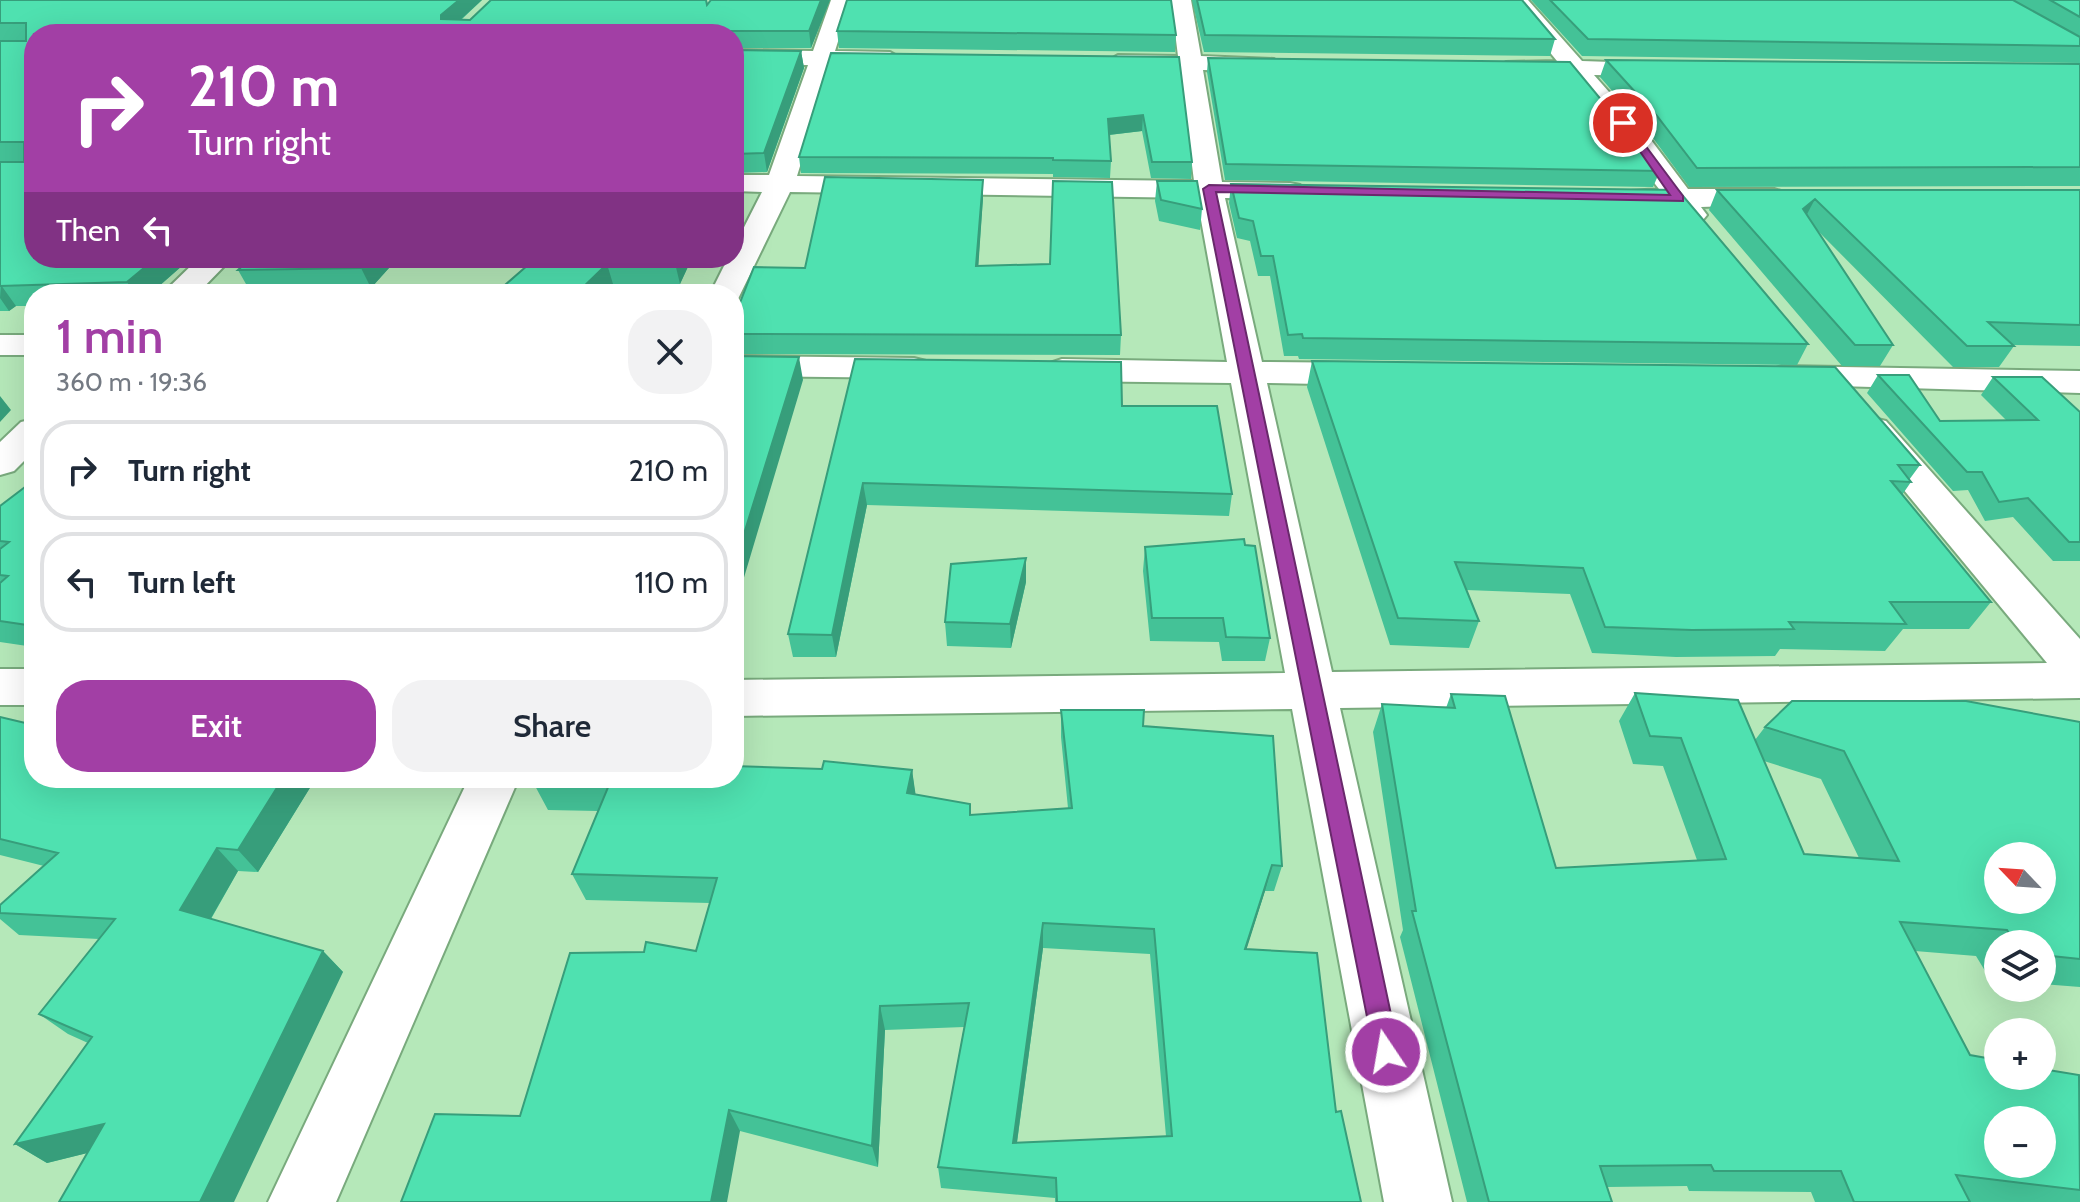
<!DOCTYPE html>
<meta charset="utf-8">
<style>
body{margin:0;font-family:Cabin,sans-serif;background:#f2f2f3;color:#1f2937;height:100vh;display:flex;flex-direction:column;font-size:30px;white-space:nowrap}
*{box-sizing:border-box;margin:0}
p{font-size:26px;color:#747a83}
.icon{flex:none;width:44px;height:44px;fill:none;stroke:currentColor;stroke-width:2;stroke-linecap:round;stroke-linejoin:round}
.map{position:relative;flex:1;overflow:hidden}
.drawer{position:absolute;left:24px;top:284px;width:720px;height:504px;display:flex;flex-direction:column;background:#fff;border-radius:32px;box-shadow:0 8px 32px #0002}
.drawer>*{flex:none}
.guide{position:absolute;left:24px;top:24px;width:720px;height:244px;border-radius:32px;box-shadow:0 8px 32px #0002;background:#a23fa5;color:#fff;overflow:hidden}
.needle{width:52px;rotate:295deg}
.fabs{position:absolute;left:1984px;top:842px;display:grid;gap:16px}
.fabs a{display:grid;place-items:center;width:72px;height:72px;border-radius:50%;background:#fff;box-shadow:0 8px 32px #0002;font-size:40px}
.pin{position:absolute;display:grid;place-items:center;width:68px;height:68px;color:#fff;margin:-34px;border:4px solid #fff;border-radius:50%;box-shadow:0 2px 8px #0007}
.me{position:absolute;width:88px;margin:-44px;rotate:348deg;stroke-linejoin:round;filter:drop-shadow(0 0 6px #0008)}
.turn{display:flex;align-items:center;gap:28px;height:168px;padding:0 32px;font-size:36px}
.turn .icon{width:104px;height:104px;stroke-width:2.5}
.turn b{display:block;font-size:56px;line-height:68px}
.then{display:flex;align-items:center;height:76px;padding:0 32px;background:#0003;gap:16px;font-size:30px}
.round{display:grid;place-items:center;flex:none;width:84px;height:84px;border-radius:32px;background:#f2f2f3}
.head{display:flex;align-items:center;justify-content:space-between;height:136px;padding:0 32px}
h1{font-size:48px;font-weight:600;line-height:60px;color:#a23fa5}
.primary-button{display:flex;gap:16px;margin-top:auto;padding:16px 32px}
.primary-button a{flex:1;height:92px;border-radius:32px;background:#a23fa5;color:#fff;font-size:32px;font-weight:600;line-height:92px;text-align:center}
.primary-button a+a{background:#f2f2f3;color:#1f2937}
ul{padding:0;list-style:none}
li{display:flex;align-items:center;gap:24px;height:100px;margin:0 16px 12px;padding:0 16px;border:4px solid #e0e1e3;border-radius:32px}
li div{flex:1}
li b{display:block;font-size:30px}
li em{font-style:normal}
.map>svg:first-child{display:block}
</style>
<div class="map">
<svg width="2080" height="1202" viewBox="0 0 2080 1202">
<rect width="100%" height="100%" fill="#b5e8b9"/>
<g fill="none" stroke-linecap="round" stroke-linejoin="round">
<defs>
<path id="minor" d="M831,0H851L835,51L890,52L902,59L890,66L831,65L797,176L1194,181L1180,70L1118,69L1106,62L1118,55L1178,56L1171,0H1191L1201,56L1274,59L1278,64L1274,69L1266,71L1203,70L1222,182L1290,183L1300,185L1304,191L1300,197L1290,199L1225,198L1262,362L1370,363L1382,367L1388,374L1382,381L1370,385L1267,383L1332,672L2047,663L1860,437L1854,429L1860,421L1873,418L1886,421L2080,639V698L1340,708L1452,1202H1384L1292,709L734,716V680L1285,673L1231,383L1062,381L1050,377L1044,370L1050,363L1062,359L1227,362L1197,198L790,192L737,301L734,302V294H710L728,258H734V247L762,192L734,191V175H769L808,65L734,64V50L813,51Z
M1507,0H1528L1582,61L1670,64L1674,69L1662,76L1594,75L1648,136L1688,189H1774L1784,192L1788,198L1784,204L1701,207L1707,215L1702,221H1682L1671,207L1616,204L1612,198L1616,192L1659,189L1569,75L1506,72L1502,67L1506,62L1557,61Z
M199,258H232L197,294H162Z
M0,335H34V355H0Z
M734,356L914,358L926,361L931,368L926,375L914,378L734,376Z
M1782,366L2080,371V393L1770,384L1764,377L1770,370Z
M34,419V451L14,471L0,475V442L21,422Z
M0,669H34V705H0Z
M469,778H519L336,1202H268Z"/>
</defs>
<use href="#minor" stroke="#79aa7d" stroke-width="4"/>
<use href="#minor" fill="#fff" fill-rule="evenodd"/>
</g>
<path fill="#44c297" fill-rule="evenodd" d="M0,0H482L461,20L707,5L711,0H830L811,48H734V34H34L191,258L150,294H34V306H16L9,311H0V162H24V161H0V41H26V40H0Z
M1192,0H1522L1555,39L1550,56L1204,52Z
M1531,0H2080V63L1582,56Z
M837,31L1176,35L1175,52L839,48Z
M734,50L801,51L804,68L767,172L734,173Z
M1179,57L1192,162L1191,179L1151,178L1142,131L1109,135L1111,161L1110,178L1053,177V174L801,173L799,157Z
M1208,58L1660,171L1653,187L1225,180L1207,72Z
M1606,60L2080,64V186L1689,187L1650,134L1600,77Z
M1157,181L1202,209L1200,230L1159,221L1155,201Z
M1231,184L1808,344L1797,365L1299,359L1298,356H1284L1270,276H1258L1250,241L1237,238L1229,203Z
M2080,189V346L2012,345L2014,346L1999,367H1953L1816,229L1893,345L1880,366H1842L1709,210L1717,190Z
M983,198L978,266L1121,335L1120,355L734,354V318L805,268Z
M398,258L371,288L250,291L238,270Z
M536,258H692L680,284H613L603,294H498L497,292Z
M855,359L1122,406L1232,494L1229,516L867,505L836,657H793L788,634Z
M1312,361L1920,465L1909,480L1911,482L1902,495L1991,602L1969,629H1903L1885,651L1780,649L1775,656L1676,657L1592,653L1570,594L1466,590L1479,621L1469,648L1390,645L1307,387Z
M1878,375L1940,421L2006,420L1981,395L1993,377L2080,412V561H2053L2013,517L1985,521L1968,490L1953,491L1867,393Z
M34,488V647L0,642V506Z
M1145,547L1270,638L1265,661H1222L1219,642L1150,641L1143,571Z
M1026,558V582L1011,648L947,646L945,622Z
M1635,693L1755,740L1765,727L2080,722V987L2042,984V944H1998V980L1990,979L1976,956L1915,951L1970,1055L2080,1077V1202H1815L1811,1192L1689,1191L1687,1186L1607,1187L1612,1202H1467L1400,937L1403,930L1373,732L1382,704L1446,708L1451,694L1556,868L1697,860L1663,766L1633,764L1619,721ZM1764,761L1821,779L1859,858L1804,854Z
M1061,710L1143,726L1282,866L1274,891H1265L1246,949L1336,1112L1361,1202H1055V1198L941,1188L938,1167L964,1027L885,1030L878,1167L740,1131L520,1116L696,951L710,903L586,900L572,874L598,811L548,810L534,784L822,769L912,770L915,794L970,815L1068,808L1061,737ZM1043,948L1150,954L1166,1136L1017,1143Z
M0,717L34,778H316L258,872L238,871L211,919L323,951L343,972L87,1153L47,1163L15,1144L88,1043L68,1034L39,1014L99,939L19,935L0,919V905L44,866L0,855Z"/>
<path fill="#379e7b" d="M459,0H482L447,32L441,19V15Z
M821,0H830L811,48L809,31Z
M801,51L804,68L767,172L764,153Z
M1143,115L1142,131L1108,135V119Z
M735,175L739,194L734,203V176Z
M983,180V198L977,286L976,266Z
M1815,199L1805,218L1803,209Z
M156,258H191L150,294H135L127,282Z
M371,258H398L371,288L361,268Z
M678,258H692L680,284L675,263Z
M607,264L613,284L603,294H576Z
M1,285L16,306L9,311L0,298Z
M799,357L803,380L734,611V566Z
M0,396L11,410L0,422Z
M863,483L867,505L836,657L832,635Z
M1026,558V582L1011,648L1010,624Z
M912,770L916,797L907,793Z
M283,778H316L258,872L238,850Z
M217,848L238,871L203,932L180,910Z
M1272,865L1265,891L1239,973L1245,949Z
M1043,923V948L1014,1164L1013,1143Z
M323,951L343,972L234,1202H200Z
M880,1006L885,1030L878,1167L872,1146Z
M729,1110L740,1131L727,1202H711Z
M104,1124L132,1142L47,1163L15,1144Z"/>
<path fill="#4fe1b0" stroke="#379e7b" stroke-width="2" fill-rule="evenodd" d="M0,0H459L441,15V19L470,20L491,0H706L707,5L711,0H821L809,31H729V34H34V258H156L127,282L0,286V162H24V142H0V41H26V23H0Z
M847,0H1171L1176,35L837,31Z
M1197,0H1522L1555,39L1205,35Z
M1550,0H2013L2080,37V46L1588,39Z
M2050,0H2080V17Z
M734,50L801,51L764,153L734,154Z
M831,53L1179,57L1192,162H1152L1143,115L1108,119L1111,161L1053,160V158L799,157Z
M1208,58L1570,62L1660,171L1226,164Z
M1606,60L2080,64V167L1697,168L1657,116Z
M825,177L983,180L976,266L1050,264L1053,181L1112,182L1121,335L734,334V318L754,267L805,268Z
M1157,181H1197L1202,209L1161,200Z
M1231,184L1678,190L1808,344L1303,338L1302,334L1288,335L1273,256H1261L1253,221L1239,218Z
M1717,190H2080V325L1988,322L2014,346H1967L1815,199L1803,209L1893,345H1855Z
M251,258H371L361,268L238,270Z
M536,258H678L675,263L607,264L576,294H507L497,292Z
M734,356L799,357L734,566Z
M855,359L1121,362L1122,406H1217L1232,494L863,483L832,635L788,634Z
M1312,361L1835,367L1920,465H1898L1911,482L1891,481L1991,602H1890L1906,624L1789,622L1794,629L1692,630L1605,627L1583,568L1455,562L1479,621L1398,618Z
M1878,375H1909L1940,421L2038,420L1993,377H2042L2080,412V542H2069L2028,498L1999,502L1982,472H1967Z
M25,487L34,488V626L0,621V583L8,576L0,575V549L9,542L0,541V506Z
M1244,539L1245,545L1255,546L1270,638L1226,637L1223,618H1152L1145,547Z
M1026,558L1010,624L945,622L951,564Z
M1635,693L1738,700L1804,854L1899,861L1844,751L1765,727L1792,701H1966L2080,722V959L2042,955V944H2015L2007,930L1900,922L1970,1055L1998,1060V1076H2042V1069L2079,1075L2080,1190L1956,1175L1970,1202H1854L1841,1171H1714L1711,1165L1600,1166L1612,1202H1489L1412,911H1416L1382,704L1455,708L1451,694L1505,696L1556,868L1726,859L1681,738L1650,736ZM1998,856H2042V900H1998ZM1998,1120H2042V1164H1998Z
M1061,710H1144L1143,726L1273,736L1282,866L1272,865L1245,949L1317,953L1336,1112L1341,1111L1361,1202H1057L1056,1178L938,1167L969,1003L880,1006L872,1146L729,1110L711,1202H401L435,1114L520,1116L570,953L644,952L646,942L696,951L717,878L572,874L609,785L534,784L536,778H734V766L822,769L824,761L912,770L907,793L970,804V815L1072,808ZM1043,923L1154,929L1172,1136L1013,1143Z
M0,717L34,725V778H283L238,850L217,848L180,910L323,951L200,1202H59L104,1124L15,1144L92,1037L39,1014L115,919L0,913V905L58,853L0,839Z"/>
<path fill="#a23fa5" stroke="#69296b" stroke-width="2" d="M1619,121H1627L1683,196V201L1216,192L1399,1052L1395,1061L1386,1065L1377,1061L1374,1052L1203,189L1209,185L1670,195Z"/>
</svg>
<div class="fabs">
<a><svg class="needle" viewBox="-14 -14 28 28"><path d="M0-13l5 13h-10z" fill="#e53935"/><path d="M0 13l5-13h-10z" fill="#747a83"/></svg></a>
<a><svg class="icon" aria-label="layers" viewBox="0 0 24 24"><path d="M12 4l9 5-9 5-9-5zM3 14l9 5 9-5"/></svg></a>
<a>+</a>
<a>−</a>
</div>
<div class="pin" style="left:1623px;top:123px;background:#d93025"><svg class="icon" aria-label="arrive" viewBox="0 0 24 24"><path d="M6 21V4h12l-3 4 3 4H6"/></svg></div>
<svg class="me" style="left:1386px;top:1052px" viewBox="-20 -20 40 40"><circle r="17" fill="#a23fa5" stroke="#fff" stroke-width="3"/><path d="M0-11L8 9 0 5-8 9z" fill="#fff"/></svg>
<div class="guide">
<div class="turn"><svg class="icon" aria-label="right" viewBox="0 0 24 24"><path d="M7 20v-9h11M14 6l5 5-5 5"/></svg><div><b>210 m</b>Turn right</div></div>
<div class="then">Then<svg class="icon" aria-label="left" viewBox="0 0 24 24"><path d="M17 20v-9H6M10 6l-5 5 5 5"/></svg></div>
</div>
<section class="drawer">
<div class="head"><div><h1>1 min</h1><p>360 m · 19:36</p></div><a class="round"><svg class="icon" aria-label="close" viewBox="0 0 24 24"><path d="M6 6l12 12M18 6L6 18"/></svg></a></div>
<ul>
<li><svg class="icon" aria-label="right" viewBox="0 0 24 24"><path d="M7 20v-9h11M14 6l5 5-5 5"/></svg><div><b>Turn right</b></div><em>210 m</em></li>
<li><svg class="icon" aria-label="left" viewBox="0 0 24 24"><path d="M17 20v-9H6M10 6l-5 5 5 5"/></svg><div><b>Turn left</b></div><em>110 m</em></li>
</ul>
<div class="primary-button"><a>Exit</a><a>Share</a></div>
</section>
</div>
